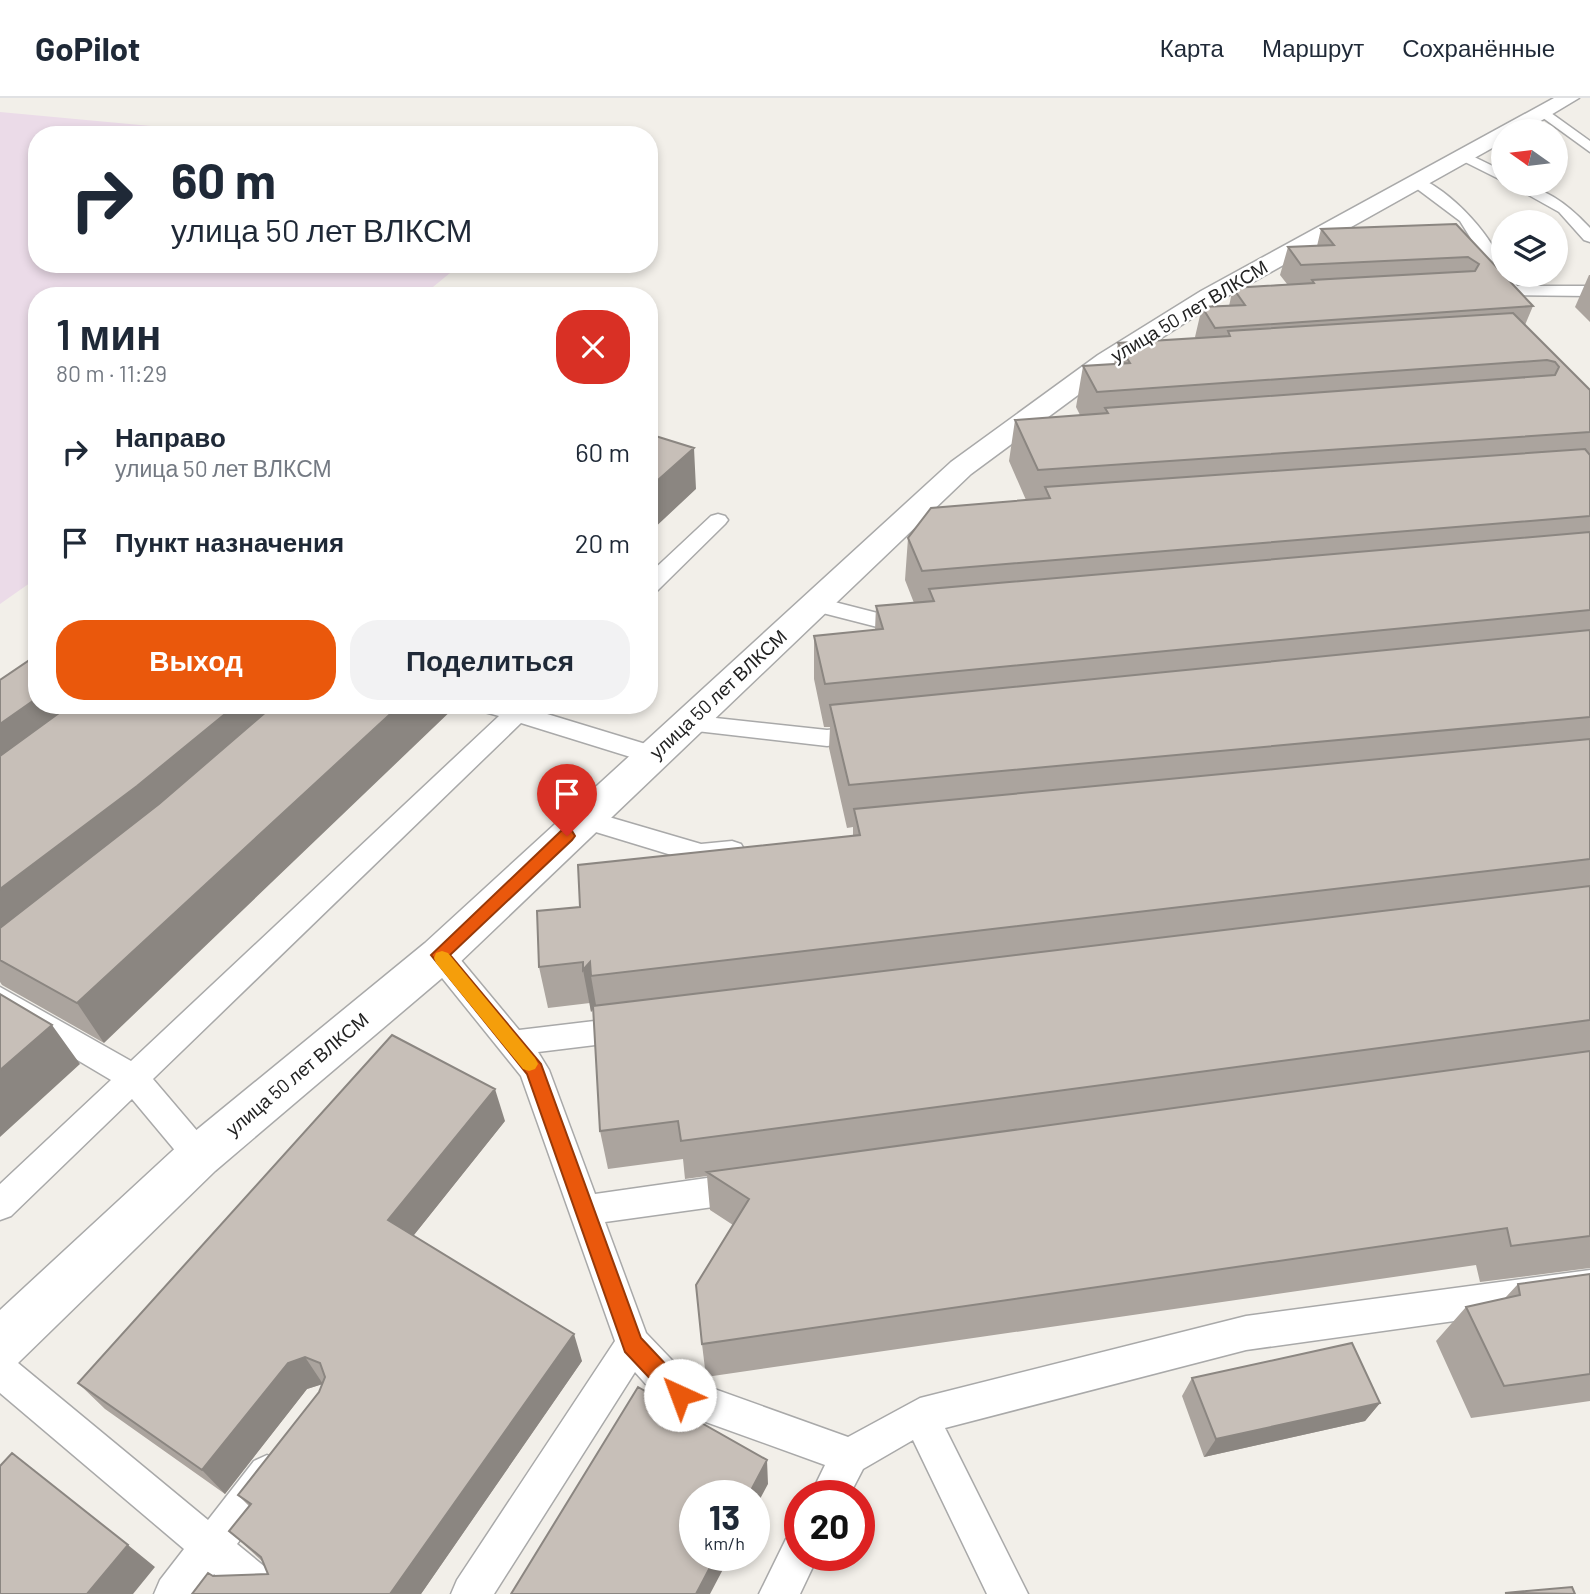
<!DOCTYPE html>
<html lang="ru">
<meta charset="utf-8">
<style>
body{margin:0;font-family:Barlow,sans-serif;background:#f2f2f3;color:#1f2937;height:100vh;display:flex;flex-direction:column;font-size:26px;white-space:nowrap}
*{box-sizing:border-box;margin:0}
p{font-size:23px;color:#747a83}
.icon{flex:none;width:38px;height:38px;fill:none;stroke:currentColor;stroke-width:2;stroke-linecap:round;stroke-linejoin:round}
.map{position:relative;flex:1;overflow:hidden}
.sheet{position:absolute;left:28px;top:189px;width:630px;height:427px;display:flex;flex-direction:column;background:#fff;border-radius:28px;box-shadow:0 4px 10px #0003}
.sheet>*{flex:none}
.top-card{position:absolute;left:28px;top:28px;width:630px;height:147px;border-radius:28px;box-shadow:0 4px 10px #0003;background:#fff;color:#1f2937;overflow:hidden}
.needle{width:46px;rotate:284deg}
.buttons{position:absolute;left:1491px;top:21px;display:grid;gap:14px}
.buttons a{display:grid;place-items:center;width:77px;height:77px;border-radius:50%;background:#fff;box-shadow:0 4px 10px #0003;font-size:35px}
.speed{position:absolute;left:679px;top:1382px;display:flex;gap:14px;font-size:35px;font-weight:700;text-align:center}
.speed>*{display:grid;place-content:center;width:91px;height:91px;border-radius:50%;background:#fff;box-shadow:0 4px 10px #0003;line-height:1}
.speed small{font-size:18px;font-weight:400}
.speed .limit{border:10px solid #d22;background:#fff;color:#111}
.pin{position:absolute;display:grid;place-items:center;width:60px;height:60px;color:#fff;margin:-72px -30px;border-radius:50% 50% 50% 0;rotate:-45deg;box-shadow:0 0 7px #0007}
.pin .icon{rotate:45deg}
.me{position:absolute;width:77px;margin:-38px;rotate:317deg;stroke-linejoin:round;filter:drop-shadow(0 0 5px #0008)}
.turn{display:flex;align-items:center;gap:24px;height:147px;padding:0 28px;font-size:32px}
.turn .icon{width:91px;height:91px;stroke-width:2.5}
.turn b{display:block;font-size:49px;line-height:60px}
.round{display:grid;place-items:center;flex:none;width:74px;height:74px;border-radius:28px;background:#f2f2f3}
.summary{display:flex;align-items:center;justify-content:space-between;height:119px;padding:0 28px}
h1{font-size:42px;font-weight:600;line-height:52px}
.primary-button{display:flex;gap:14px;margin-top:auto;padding:14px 28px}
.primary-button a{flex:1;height:80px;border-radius:28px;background:#ea580c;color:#fff;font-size:28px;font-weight:600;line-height:80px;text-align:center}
.primary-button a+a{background:#f2f2f3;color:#1f2937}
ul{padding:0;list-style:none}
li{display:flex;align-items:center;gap:21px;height:91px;padding:0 28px}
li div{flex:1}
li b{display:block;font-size:26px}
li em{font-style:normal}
header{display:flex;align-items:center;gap:42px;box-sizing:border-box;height:98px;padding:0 35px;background:#fff;border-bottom:2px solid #e0e1e3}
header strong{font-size:33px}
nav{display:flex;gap:38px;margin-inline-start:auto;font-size:24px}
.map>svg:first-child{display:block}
</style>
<header>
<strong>GoPilot</strong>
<nav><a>Карта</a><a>Маршрут</a><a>Сохранённые</a></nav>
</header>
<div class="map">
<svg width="1590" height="1496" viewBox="0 0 1590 1496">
<rect width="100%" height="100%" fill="#f2efe9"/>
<path fill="#ebdbe8" d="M0,14L248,37H37V166H461L422,198H37V480L0,506Z"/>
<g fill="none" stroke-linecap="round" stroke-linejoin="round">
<defs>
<path id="service" d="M1544,10L1590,43V54L1539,17V11Z
M1464,54L1503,73V83L1459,61L1457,58Z
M1417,80C1446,87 1503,146 1503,177H1510L1517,188H1590V198L1506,197L1460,123L1412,87L1410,84L1412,81Z
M1509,86C1542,86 1568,106 1590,130V144L1584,142L1559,114Z
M718,416L725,418L728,422L725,426L657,493L649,495V476L711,418Z
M815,499L897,520L917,521L920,526L917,531L897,534L807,511L804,506L807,501Z
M477,607H537L534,612L662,651L665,657L662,663L653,666L521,625L153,981L210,1048L215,1058L210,1068L199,1072L188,1068L132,1001L11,1118L0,1122V1086L111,982L0,916V889L131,963L499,618L481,613Z
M688,617L827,632L864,628L873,630L876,636L873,642L827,648L679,631L676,625L679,619Z
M585,712L701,746L732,743L741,746L745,753L741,760L701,766L576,728L572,721L576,714Z
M440,846L450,849L519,932L628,919L638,922L643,931L638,940L628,943L538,954L549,972L595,1096L742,1075L753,1080L758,1090L753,1100L742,1105L605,1124L646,1235L692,1283L848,1339L920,1300L1246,1218L1590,1172V1204L1246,1252L945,1330L1028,1496H987L913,1342L863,1371L849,1398H810L825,1367L667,1310L635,1274L494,1496H451L457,1482L615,1243L521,978L430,865L426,857L430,849Z
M0,1254L12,1260L208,1422L254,1363L267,1357L280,1363L286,1376L280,1389L237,1446L281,1482L287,1496H237L214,1476L198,1496H154L160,1482L184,1451L0,1295Z
M800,1436V1458H818L800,1496H759L786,1441Z"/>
<path id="tertiary" d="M1554,0H1579L1524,33H1503V44L1219,203L1116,269L971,376L455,869L215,1073L18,1265L0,1272V1212L183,1043L425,845L951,364L1098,257L1201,193Z"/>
</defs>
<use href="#service" stroke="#a9a9a9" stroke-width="3"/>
<use href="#tertiary" stroke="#a9a9a9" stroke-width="3"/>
<use href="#service" fill="#fff" fill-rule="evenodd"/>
<use href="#tertiary" fill="#fff" fill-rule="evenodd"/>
</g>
<path fill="#aba49e" d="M1456,126L1533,208L1525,227L1590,292V1170L1480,1184L1476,1167L706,1279L702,1246L733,1127L710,1112L707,1078L685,1081L683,1061L608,1071L600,1033L593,912L591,914L590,905L548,910L539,869L580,809L853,737V729L847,730L829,650L830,629H824L814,581V538L875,532L876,508L914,505L905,482L908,440L1026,402L1009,363L1015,322L1080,317L1076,309L1083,268L1114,266L1118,245L1196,240L1195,239L1202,209L1229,208L1233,190L1287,186L1280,177L1288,149L1317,148L1321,131Z
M1589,177H1590V224L1575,209Z
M0,582L104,945L2,887L0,884Z
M505,1023L413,1138L582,1263L421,1496H192L213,1478L268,1476L263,1464L229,1433L249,1408L238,1397L319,1294L322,1286L307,1291L225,1396L105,1311L78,1285Z
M1590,1176V1303L1471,1320L1436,1243L1466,1209L1505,1200L1518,1186Z
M1192,1280L1380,1305L1365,1323L1204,1359L1182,1298Z"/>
<path fill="#8b8681" d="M694,350L696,391L649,435V390Z
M37,600V607H108L0,687V626Z
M236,607H303L0,855V791Z
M400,607H457L104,945L77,905Z
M590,864L591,878L596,907L591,914L583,872Z
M52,927L80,966L0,1039V972Z
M495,991L505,1023L402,1152L388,1122Z
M574,1236L582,1263L421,1496H390Z
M305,1259L323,1286L307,1291L225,1396L202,1372L288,1265Z
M1380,1305L1365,1323L1204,1359L1216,1341Z
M767,1362L768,1386L754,1412V1398H748Z
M128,1447L155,1469L133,1496H87Z
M716,1458H730L710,1496H696Z"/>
<path fill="#c7bfb8" stroke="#8b8681" stroke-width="2" d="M1456,126L1533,208L1215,230L1202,209L1245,207L1233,190L1314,185L1312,182L1475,173L1479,166L1468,159L1301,167L1288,149L1334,147L1321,131Z
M1513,215L1590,292V334L1038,372L1015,322L1108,315L1105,310L1555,277L1559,269L1555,264L1547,262L1097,294L1083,268L1130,265L1118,245L1230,238L1228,233Z
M649,336L694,350L649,390Z
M1585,351L1590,357V418L922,473L908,440L931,410L1050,400L1045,389Z
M1590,434V512L825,586L814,538L883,531L876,508L934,503L929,491Z
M1590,532V619L849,687L830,607Z
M37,557V600L0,626V582Z
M70,607H236L137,688L0,791V658Z
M274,607H400L77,905L0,862V830L159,706Z
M1590,641V761L591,878L590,864L583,872V864L539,869L537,813L580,809L578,767L860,737L854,711Z
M1590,788V922L681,1043L678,1023L600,1033L593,908Z
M0,896L52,927L0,972Z
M392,937L495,991L388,1122L574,1236L390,1496H192L208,1475L213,1478L268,1476L261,1459L229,1433L251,1406L238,1397L319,1294L325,1279L320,1265L305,1259L288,1265L202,1372L78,1285Z
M1590,953V1138L1511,1148L1507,1130L702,1246L696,1187L749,1101L707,1074Z
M1590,1176V1276L1504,1288L1466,1209L1520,1197L1518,1186Z
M1352,1245L1380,1305L1216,1341L1192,1280Z
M638,1289L767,1362L748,1398H695V1458H716L696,1496H511Z
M12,1355L128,1447L87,1496H0V1368Z
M1572,1489L1575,1496L1505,1495Z"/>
<path fill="#ea580c" stroke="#983908" stroke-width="2" d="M567,732L572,733L575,738L572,742L450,857L541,966L641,1240L687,1289L690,1297L687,1304L680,1308L672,1304L625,1254L527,976L431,857L561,733Z"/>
<path fill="#f59e0b" d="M442,853L448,855L535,960L538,966L535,971L529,973L523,971L436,865L434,860L436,855Z"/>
<g text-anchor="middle" stroke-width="5" stroke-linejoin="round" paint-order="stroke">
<g font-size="19" fill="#222" stroke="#fff">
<text transform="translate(1189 213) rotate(-31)" y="7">улица 50 лет ВЛКСМ</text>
<text transform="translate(718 596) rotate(-43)" y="7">улица 50 лет ВЛКСМ</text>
<text transform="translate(297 976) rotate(-40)" y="7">улица 50 лет ВЛКСМ</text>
</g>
</g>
</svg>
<div class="buttons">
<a><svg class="needle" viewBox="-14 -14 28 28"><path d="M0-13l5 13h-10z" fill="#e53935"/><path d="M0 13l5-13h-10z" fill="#747a83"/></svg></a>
<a><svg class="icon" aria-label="layers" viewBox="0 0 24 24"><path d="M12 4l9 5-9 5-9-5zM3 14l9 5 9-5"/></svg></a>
</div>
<div class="speed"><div>13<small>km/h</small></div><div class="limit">20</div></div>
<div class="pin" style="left:567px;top:738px;background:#d93025"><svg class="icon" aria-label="arrive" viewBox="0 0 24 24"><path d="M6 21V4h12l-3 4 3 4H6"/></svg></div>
<svg class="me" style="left:680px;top:1297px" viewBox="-20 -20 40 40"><circle r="19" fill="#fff"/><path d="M0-13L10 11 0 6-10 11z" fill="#ea580c"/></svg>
<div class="top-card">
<div class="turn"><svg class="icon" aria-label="right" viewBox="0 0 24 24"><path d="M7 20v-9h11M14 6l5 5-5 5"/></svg><div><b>60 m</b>улица 50 лет ВЛКСМ</div></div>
</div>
<section class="sheet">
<div class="summary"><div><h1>1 мин</h1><p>80 m · 11:29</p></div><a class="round" style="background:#d93025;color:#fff"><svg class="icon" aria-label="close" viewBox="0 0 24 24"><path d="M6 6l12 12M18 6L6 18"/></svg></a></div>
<ul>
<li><svg class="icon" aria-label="right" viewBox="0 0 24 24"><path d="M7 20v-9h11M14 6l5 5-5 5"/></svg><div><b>Направо</b><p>улица 50 лет ВЛКСМ</p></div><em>60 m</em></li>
<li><svg class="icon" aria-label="arrive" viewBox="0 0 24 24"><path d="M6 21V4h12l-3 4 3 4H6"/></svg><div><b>Пункт назначения</b></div><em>20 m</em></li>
</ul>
<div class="primary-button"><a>Выход</a><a>Поделиться</a></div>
</section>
</div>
